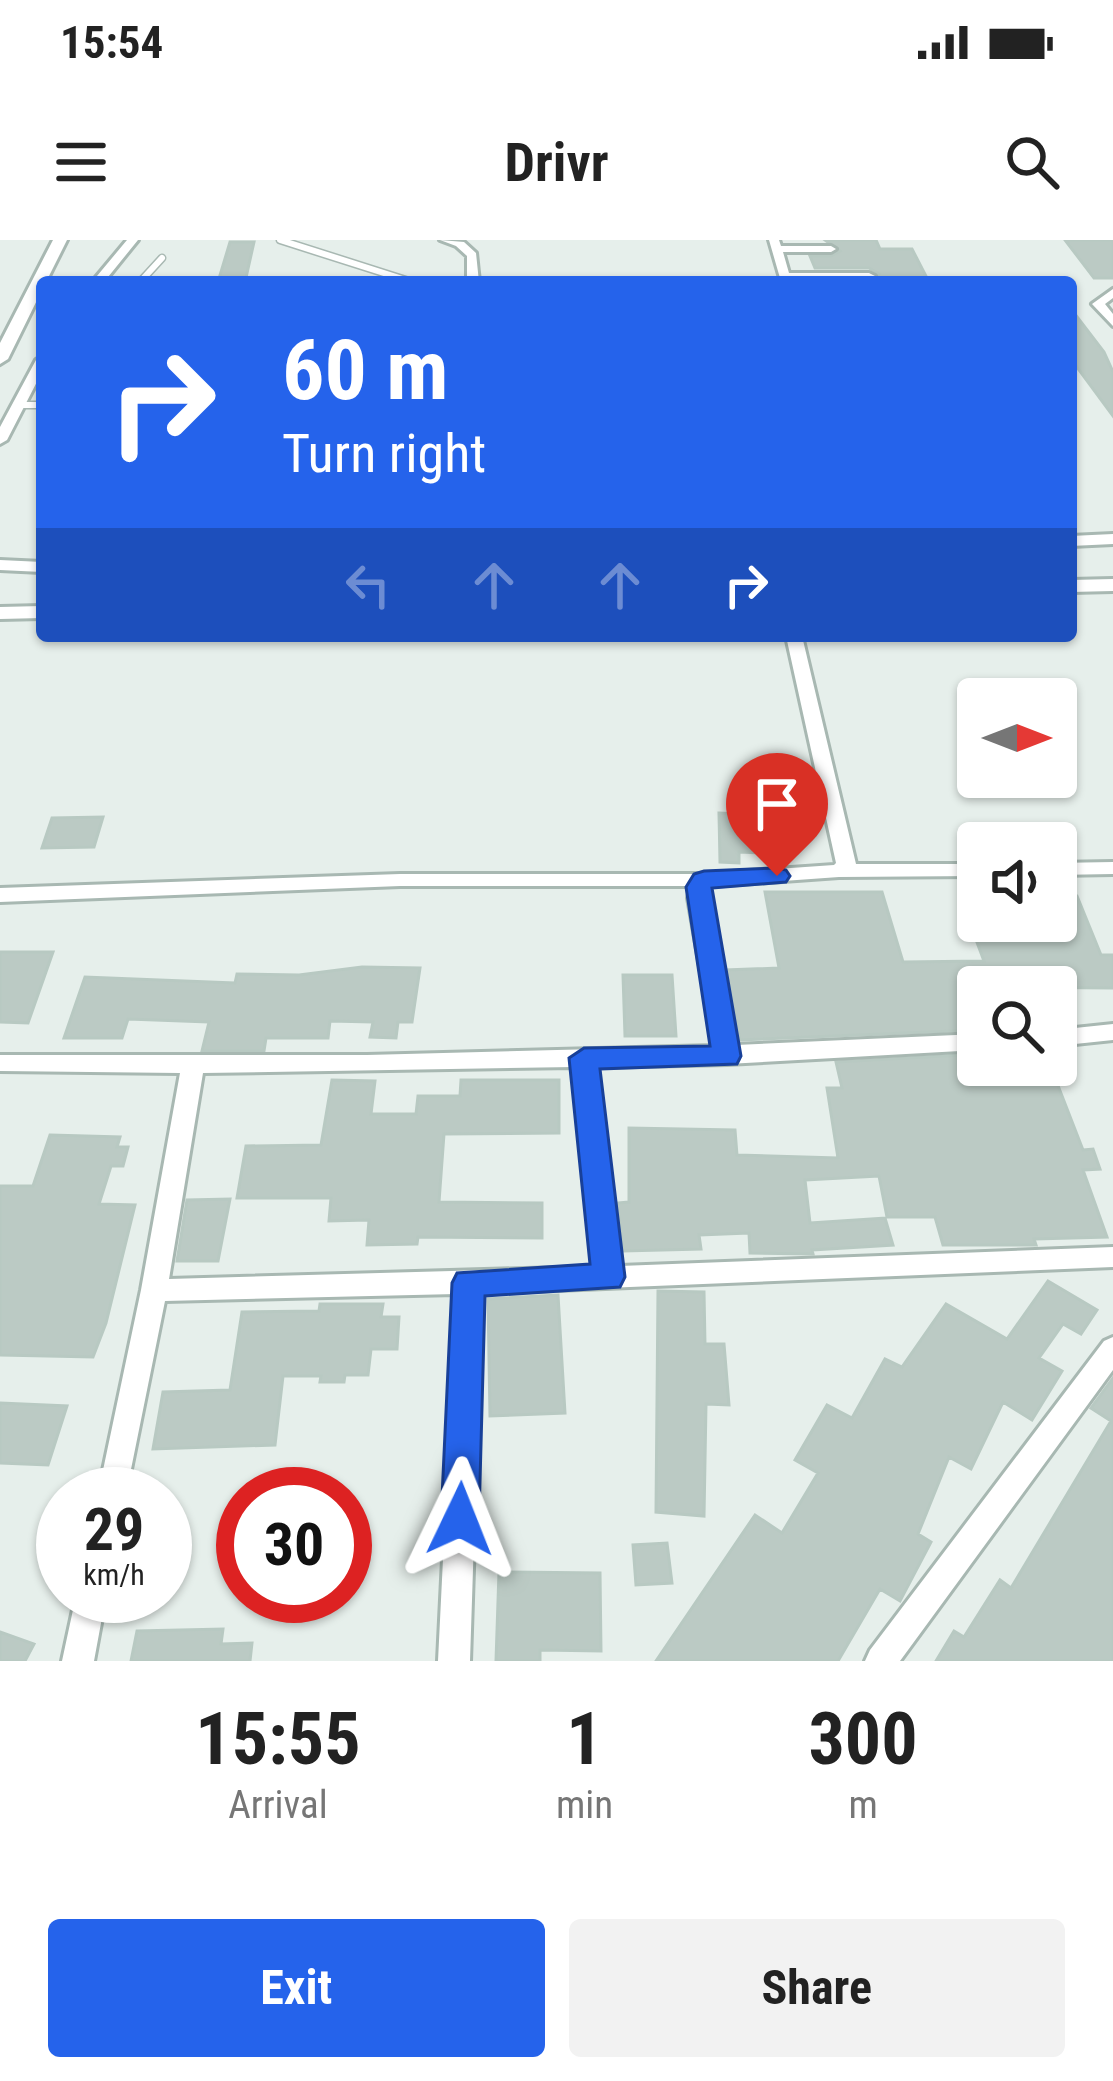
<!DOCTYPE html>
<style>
body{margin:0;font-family:"Roboto Condensed",sans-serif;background:#f2f2f2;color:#222;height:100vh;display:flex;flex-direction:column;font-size:45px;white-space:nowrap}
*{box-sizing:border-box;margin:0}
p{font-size:39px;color:#767676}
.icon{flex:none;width:66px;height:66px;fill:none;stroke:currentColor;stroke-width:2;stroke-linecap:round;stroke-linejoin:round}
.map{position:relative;height:1421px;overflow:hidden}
.drawer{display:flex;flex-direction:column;background:#fff;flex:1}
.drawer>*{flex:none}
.top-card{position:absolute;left:36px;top:36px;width:1041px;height:366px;border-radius:12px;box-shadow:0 3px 9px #0004;background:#2563eb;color:#fff;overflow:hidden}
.needle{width:78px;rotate:90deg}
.buttons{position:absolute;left:957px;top:438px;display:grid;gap:24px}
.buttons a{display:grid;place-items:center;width:120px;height:120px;border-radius:12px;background:#fff;box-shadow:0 3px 9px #0004;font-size:60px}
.speed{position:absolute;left:36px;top:1227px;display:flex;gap:24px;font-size:60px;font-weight:700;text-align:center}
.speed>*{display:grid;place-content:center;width:156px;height:156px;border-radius:50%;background:#fff;box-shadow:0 3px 9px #0004;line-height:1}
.speed small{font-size:30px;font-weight:400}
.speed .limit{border:18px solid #d22;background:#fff;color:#111}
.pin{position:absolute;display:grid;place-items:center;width:102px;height:102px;color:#fff;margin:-123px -51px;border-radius:50% 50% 50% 0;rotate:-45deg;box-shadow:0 0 12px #0007}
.pin .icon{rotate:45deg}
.me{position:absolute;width:132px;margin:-66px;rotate:2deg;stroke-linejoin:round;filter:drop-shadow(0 0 9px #0008)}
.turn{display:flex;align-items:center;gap:42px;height:252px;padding:0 48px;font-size:54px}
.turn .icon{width:156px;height:156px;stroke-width:2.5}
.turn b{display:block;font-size:84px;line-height:102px}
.lanes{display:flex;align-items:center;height:114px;padding:0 48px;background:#0003;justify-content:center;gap:60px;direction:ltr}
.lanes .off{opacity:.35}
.eta{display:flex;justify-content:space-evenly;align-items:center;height:204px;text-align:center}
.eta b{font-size:72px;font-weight:700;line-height:84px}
.cta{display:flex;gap:24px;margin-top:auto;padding:24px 48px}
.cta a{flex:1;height:138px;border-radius:12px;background:#2563eb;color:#fff;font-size:48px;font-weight:700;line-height:138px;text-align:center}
.cta a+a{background:#f2f2f2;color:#222}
.status{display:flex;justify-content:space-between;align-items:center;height:84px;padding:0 60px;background:#fff;direction:ltr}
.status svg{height:33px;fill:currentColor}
header{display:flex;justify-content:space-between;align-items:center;height:156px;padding:0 48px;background:#fff;font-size:54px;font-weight:700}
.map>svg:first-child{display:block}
</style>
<div class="status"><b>15:54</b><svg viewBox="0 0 49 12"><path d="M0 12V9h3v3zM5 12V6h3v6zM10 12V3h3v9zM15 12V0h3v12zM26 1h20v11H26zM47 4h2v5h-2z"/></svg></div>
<header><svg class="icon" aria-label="menu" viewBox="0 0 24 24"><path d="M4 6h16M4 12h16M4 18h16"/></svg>Drivr<svg class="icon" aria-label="search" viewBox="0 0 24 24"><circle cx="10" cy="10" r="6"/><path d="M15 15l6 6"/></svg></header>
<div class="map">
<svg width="1113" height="1421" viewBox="0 0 1113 1421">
<rect width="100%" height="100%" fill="#e6efeb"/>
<path fill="#bbcac4" stroke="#b8c9c2" stroke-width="3" d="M825,0H876L880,9H912L929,42H873L879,34L869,28H815L810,16H831L840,11Z
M1065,0H1113V38H1094Z
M230,2H254L245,42H218Z
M1071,69L1104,112L1113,132V176L1071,119Z
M719,573L759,575L761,613L739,612V623L720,622Z
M103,577L94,607L42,608L52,578Z
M765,652H882L903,722L984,721L969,681H1056V657L1077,656L1101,715H1113V748L978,747V790L740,800L726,730L779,728Z
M0,712H53L28,783L0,782Z
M362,727L420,728L412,782H398L396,798L370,797L373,782L330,781L328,798H266L264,811H202L209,782L128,779L122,798H64L85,737L235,743L237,734L299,735Z
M623,735H672L676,796H625Z
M978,814V825H1050L1083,910L1093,909L1100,929L1083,930L1107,997L1034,999L1036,1005H943L935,977H887L879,936L805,940L810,983L885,978L893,1005L812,1010L813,1014L750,1013L749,993L699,995L701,1009L623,1011L617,963L629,962V888L735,890L737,915L838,918L827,848H842L836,822Z
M332,840L375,841L371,874H416L418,856H460L461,840H559V893L444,894L439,962L542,963V998L418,997L417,1004L367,1005L369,980L329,981L331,958H237L246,906L321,905Z
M50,895L120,897L117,907H128L123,926H111L99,964L135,965L106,1083L93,1117L0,1115V946H33Z
M230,959L218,1021H177L187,960Z
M1048,1041L1097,1070L1081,1094L1063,1084L1039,1118L1062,1131L1032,1180L1003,1162L971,1229L949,1217L918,1294L931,1302L900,1361L880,1349L838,1421H656L755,1275L782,1293L818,1233L795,1220L827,1165L852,1178L885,1119L902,1127L946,1064L1007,1099Z
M658,1051L704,1052L705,1104H724L729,1165L706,1164L704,1276L656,1272Z
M558,1055L565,1173L490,1176L488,1059Z
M320,1064H383L381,1077H399L397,1109H371L368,1135H345L344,1142H320L321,1136H283L275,1205L153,1209L163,1152L230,1150L242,1072L319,1071Z
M1113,1138V1421H936L954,1391L964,1397L1000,1340L1011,1348L1111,1181L1091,1168Z
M0,1163L67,1166L48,1225L0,1223Z
M667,1303L672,1343L636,1345L633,1305Z
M499,1332L600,1333L601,1411L540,1410V1421H496Z
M223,1389L221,1404L252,1403L250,1421H131L137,1391Z
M0,1392L34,1404L25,1421H0Z"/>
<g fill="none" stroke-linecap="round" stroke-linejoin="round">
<defs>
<path id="service" d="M280,0L412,42
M102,38L116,42
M140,42L162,18
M18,165H42"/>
<path id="minor" d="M127,0H138L104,42H92Z
M440,0L464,2L476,13L479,42H467V16L456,6Z
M769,0H779L781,6H831L836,9L831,12H783L789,33H869L875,36L869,39L780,38Z
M1113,49V58L1105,64L1113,74V86L1092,64Z
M42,116V132L7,200L0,204V187L36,120Z
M1113,294V304L1071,306V296Z
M0,320L42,322V332L0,330Z
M786,396H802L856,624H978V636L839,637L711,646L708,658L736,805L978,794V810L727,824L596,827L620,1026L1113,1007V1027L482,1053L470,1421H438L456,1054L165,1061L126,1254H98L141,1050L180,833L0,831V815H367L714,806L688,658L691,646H400L0,662V648L400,634H703L834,625L836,623ZM574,827L594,1027L169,1039L203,833Z
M1113,622V634L1056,635V623Z
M1113,784V800L1056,806V790Z
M1113,1097V1130L900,1421H865L870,1410L1104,1101Z
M76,1356H106L94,1421H62Z"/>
<path id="tertiary" d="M53,0H67L46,42H42V50L8,119L0,124V103Z
M1113,339V351L1071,352V340Z
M42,366V378L0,379V367Z"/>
</defs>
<use href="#service" stroke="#a8b8b2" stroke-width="9"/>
<use href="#minor" stroke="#a8b8b2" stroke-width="6"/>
<use href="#tertiary" stroke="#a8b8b2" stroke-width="6"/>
<use href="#service" stroke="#fff" stroke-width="6"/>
<use href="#minor" fill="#fff" fill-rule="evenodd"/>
<use href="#tertiary" fill="#fff" fill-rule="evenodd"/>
</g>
<path fill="#2563eb" stroke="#184099" stroke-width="3" d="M777,628L786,630L790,636L786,642L712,648L741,816L737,824L600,829L625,1037L620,1047L485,1056L479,1279L473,1292L460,1297L446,1292L441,1279L452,1043L457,1033L590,1024L569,818L584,808L710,806L686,647L694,634L704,631Z"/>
</svg>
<div class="buttons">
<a><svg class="needle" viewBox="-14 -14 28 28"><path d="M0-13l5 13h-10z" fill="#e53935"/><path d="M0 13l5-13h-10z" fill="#767676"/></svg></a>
<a><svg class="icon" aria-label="sound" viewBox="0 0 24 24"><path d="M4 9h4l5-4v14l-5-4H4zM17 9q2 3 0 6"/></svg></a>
<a><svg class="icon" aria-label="search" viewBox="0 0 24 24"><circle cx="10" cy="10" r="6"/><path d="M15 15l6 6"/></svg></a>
</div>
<div class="speed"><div>29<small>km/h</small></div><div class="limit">30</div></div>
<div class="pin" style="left:777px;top:636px;background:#d93025"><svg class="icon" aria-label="arrive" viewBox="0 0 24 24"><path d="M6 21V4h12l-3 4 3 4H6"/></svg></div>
<svg class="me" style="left:460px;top:1279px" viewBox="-20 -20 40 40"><path d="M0-17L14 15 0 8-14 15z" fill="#2563eb" stroke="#fff" stroke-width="4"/></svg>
<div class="top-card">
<div class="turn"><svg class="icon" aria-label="right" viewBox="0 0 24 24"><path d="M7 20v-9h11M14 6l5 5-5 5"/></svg><div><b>60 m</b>Turn right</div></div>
<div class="lanes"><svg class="icon off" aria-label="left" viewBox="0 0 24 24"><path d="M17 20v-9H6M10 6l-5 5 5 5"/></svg><svg class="icon off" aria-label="ahead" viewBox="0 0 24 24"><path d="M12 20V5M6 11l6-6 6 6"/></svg><svg class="icon off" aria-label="ahead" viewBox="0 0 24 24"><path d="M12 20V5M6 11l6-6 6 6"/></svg><svg class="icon" aria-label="right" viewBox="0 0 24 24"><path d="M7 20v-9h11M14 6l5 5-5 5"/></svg></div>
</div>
</div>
<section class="drawer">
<div class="eta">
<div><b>15:55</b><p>Arrival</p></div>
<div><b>1</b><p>min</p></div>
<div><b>300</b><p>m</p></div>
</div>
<div class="cta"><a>Exit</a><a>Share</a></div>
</section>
